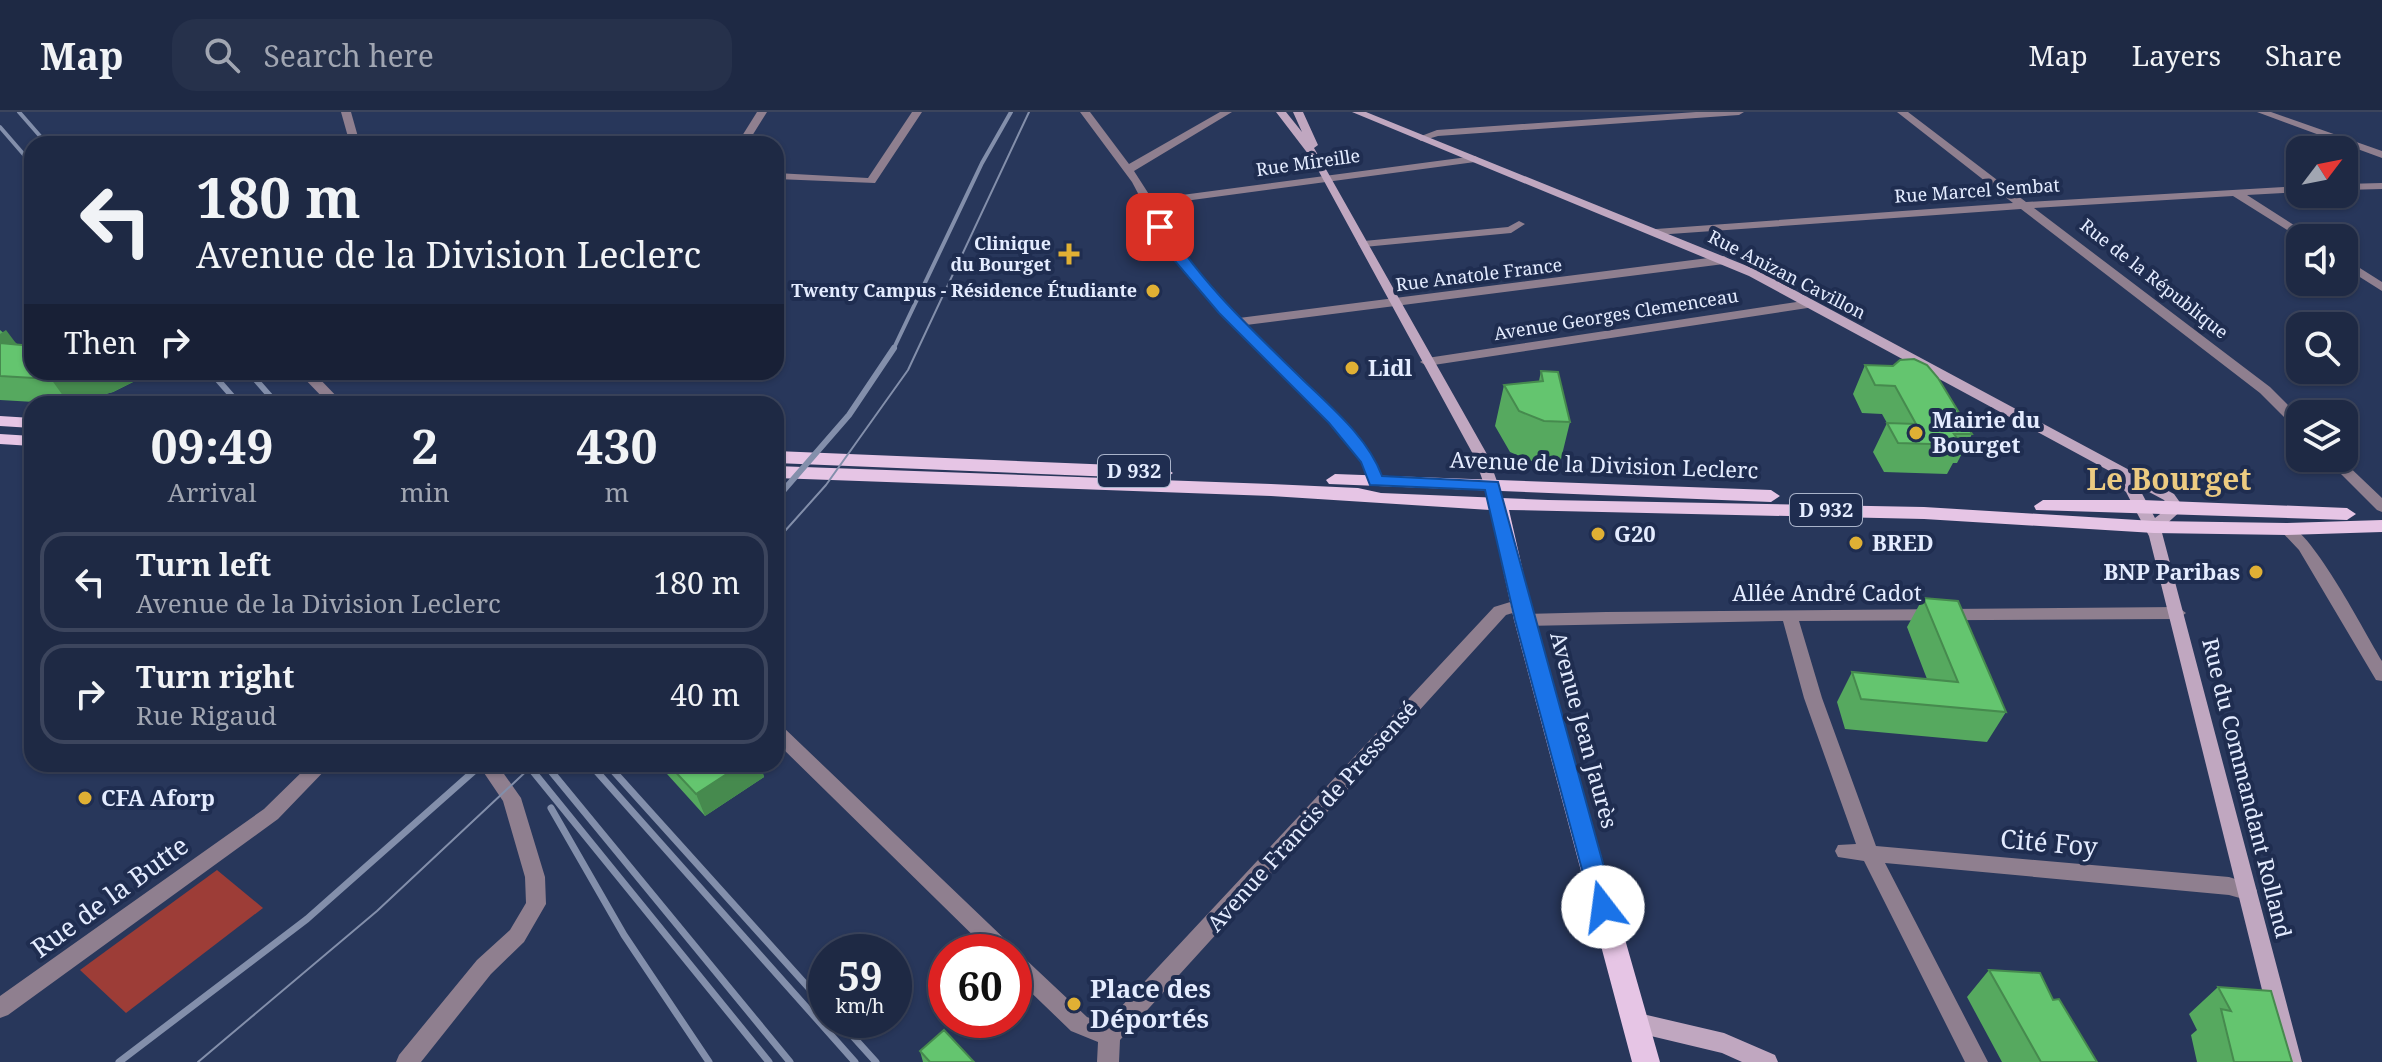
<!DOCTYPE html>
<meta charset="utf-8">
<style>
body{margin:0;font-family:"Noto Serif",serif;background:#26314b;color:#f1f3f6;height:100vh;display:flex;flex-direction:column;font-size:30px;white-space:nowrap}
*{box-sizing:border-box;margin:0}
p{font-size:26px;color:#a1a6b2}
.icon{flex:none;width:44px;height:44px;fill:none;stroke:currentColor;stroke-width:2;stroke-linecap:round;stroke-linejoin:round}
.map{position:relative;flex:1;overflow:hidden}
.sheet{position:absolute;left:24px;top:284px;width:760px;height:376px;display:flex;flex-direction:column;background:#1e2944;border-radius:24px;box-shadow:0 2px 6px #0004,0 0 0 2px #3c455d}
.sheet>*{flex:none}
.banner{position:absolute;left:24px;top:24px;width:760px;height:244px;border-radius:24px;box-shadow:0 2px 6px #0004,0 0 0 2px #3c455d;background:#1e2944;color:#f1f3f6;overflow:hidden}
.needle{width:52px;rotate:58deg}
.fabs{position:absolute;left:2286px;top:24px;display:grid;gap:16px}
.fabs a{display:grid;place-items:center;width:72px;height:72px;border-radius:16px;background:#1e2944;box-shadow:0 2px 6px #0004,0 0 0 2px #3c455d;font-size:40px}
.speed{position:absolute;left:808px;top:822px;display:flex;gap:16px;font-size:40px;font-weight:700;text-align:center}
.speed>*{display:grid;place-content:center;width:104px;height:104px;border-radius:50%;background:#1e2944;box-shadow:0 2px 6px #0004,0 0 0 2px #3c455d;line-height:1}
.speed small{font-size:20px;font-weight:400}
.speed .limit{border:12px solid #d22;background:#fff;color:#111}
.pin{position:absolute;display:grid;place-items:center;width:68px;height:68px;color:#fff;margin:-34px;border-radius:16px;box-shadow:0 4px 12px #0006}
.me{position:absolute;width:88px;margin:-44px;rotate:345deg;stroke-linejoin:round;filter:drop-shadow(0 0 6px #0008)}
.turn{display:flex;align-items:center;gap:28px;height:168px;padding:0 40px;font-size:36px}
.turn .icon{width:104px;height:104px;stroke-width:2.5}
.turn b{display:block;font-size:56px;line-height:68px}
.then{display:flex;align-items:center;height:76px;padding:0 40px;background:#0003;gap:16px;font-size:30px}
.eta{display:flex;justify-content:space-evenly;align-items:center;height:136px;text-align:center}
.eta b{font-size:48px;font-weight:700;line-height:56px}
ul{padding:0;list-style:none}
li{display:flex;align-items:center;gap:24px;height:100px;margin:0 16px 12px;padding:0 24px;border:4px solid #3c455d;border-radius:24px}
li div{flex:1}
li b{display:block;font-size:30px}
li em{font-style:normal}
header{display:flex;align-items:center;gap:48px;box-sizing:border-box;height:112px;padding:0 40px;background:#1e2944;border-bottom:2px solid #3c455d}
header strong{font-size:38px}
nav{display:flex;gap:44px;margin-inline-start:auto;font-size:28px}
.search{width:560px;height:72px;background:#26314b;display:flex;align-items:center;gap:20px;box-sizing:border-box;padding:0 28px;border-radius:24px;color:#a1a6b2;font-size:30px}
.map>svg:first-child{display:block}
</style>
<header>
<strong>Map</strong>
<div class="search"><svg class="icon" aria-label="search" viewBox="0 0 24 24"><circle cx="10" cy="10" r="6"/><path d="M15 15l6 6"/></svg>Search here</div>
<nav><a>Map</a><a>Layers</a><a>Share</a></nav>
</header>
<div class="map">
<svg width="2382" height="950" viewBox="0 0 2382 950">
<rect width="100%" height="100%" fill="#28375b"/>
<path fill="#9d3d37" d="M217,758L263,796L126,901L80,858Z"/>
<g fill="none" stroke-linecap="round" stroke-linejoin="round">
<path fill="#8f7f8f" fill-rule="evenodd" d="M341,0H351L360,32H350Z
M757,0H767L747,32H737Z
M912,0H922L875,71L776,67V61L868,66Z
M1080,0H1090L1129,52L1220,0H1232L1134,59L1152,87L1475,44L1480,47L1475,50L1155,93L1179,139L1239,206L1724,144L1730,148L1724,152L1246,213C1289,256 1361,313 1383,369L1376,374L1371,372L1361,350L1329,311L1220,201L1170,142L1132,70Z
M1696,0H1744L1739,3L1438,24L1421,29L1416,26L1437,18Z
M1897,0H1908L2026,90L2300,74V80L2247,83L2314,126H2300L2233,84L2034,96L2270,275L2300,305V317L2295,316L2260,281L2021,97L1656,123L1650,120L1656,117L2013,91Z
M2257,0H2271L2382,39V46Z
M2382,71V77L2344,78V72Z
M1519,109L1525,112L1511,121L1364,135L1358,132L1364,129L1508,115Z
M2344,146L2382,170V179L2344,155Z
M1810,188L1816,192L1814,195L1427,254L1420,250L1427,246Z
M298,260H313L344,292H329Z
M2325,346H2340L2382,386V400L2377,398Z
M2287,412C2313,420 2365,521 2382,549V569L2376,568L2299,438L2279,417Z
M1520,487L1528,493L1526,497L1506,503L1120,928L1119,950H1097L1098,930L1071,919L1014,864V840H990L776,630V612L782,614L1011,833L1014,840V841L1021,843L1087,905L1105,912L1494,495Z
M2178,495L2186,501L2178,507L1799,509L1822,586L1876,734L2229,765L2254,773L2257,779L2254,785L2247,788L2229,783L1885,751L1988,950H1965L1864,749L1838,745L1835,739L1838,733L1856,732L1804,586L1783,509L1524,514L1516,508L1524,502L1606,500Z
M310,652H331L278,707L8,903L0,906V884L264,697Z
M478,652H497L521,686L545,765L546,792L524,830L491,862L421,950H396L399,943L477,848L510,818L526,791L525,765L503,689Z"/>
<path fill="#c0a7c0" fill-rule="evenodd" d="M1276,0H1286L1302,20L1293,0H1303L1318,33L1314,36L1488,344L1505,392L1503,395H1493L1491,392L1474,344L1312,47Z
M1352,0H1366L1757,158L2174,382L2184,396L2161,417L2302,950H2280L2149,424L2126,380L2111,366L2115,362L1749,164ZM2138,374L2164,388L2169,395L2155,406Z
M1634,900L1724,921L1775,943L1778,950H1742L1722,941L1634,920L1626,917L1623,910L1626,903Z"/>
<path fill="#e6c5e5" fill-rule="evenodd" d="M0,304L32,306V316L0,314Z
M0,322L32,324V334L0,332Z
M776,339L1164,355L1173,361L1164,367L776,351Z
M776,354L1271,372L1358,376L1381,381L1548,388L1924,395L2154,409L2287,411L2382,408V420L2287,423L2154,421L1924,407L1509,398L1534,508L1660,950H1632L1514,508L1490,398L1271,384L776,366Z
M1335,362L1771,378L1780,384L1771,390L1329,372L1326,368Z
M2043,388H2142L2347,396L2356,402L2347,408L2036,398L2034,394Z"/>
<path stroke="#838fab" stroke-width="2" d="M776,429L826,373L908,258L1029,0
M198,950L377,799L534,652"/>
<path stroke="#838fab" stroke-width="4" d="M19,0L47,32
M0,15L32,52
M893,238L982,51L1011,0"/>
<path stroke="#838fab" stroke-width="6" d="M211,260L239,292
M249,260L277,292
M776,387L849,303L894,236"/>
<path stroke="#838fab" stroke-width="7" d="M527,652L769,950
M545,652L790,950
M590,652L855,950
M607,652L826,895
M551,696L624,823L709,950
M838,908L876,950
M119,950L307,807L482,652"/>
</g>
<path fill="#56a95f" d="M0,218L17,232L32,260H140L139,267L113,280L69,292L0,288Z
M1865,253L1972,322L1957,351H1953L1947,362L1884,360L1873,340L1887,311L1882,302L1862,301L1853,282Z
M1541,259L1570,310L1560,351L1534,350L1510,340L1495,314L1504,273L1539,269Z
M1923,486L2006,600L1987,630L1845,617L1837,590L1852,560L1927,567L1907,515Z
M658,652H760L764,665L705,704Z
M1989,858L2053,888L2097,950H2002L1967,885Z
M2218,875L2292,950H2197L2191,923L2197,918L2189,902Z
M920,939L974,950H923Z"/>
<path fill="#468a4e" d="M6,218L24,242L0,244V222Z
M78,260H134L139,267L113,280L69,292L51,267Z
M742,652H760L764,665L705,704L696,682Z"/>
<path fill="#64c56f" stroke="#468a4e" stroke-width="2" d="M0,231L32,234V260H78L51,267L0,264Z
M1914,247L1927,253L1938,266L1972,322H1954L1962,333L1898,331L1887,311L1916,312L1895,274L1875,273L1865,253L1893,254L1900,248Z
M1541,259L1558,260L1570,310L1544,309L1519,299L1504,273L1543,269Z
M1923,486L1958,489L2006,600L1861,587L1852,560L1958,570Z
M668,652H742L696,682Z
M1989,858L2040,861L2053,888L2059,887L2097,950H2041Z
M2218,875L2271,879L2292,950H2234L2221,897L2231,899Z
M944,918L974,950H930L920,939Z"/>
<path fill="#1a73e8" stroke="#114b97" stroke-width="2" d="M1156,112H1165C1200,169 1248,214 1296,261C1326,291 1367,323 1382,364L1498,370L1615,795L1611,802L1603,805L1595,802L1592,795L1515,508L1485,378L1370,373L1361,350L1329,311L1219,201L1169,142L1154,115Z"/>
<g fill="#e0b034" stroke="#1f2d50" stroke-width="3">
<path d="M1065 130h8v8h8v8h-8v8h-8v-8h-8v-8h8z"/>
<circle cx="1153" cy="179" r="8"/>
<circle cx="1352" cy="256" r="8"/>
<circle cx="1916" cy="321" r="8"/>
<circle cx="1598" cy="422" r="8"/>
<circle cx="1856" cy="431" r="8"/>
<circle cx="2256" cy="460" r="8"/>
<circle cx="85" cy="686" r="8"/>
<circle cx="1074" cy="892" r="8"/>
</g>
<g text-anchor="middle" stroke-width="8" stroke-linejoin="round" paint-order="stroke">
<g font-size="18" fill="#e4ecff" stroke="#1f2d50">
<text transform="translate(1308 51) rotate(-8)" y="6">Rue Mireille</text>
<text transform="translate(1977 79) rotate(-4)" y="6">Rue Marcel Sembat</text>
<text transform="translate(1479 163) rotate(-7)" y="6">Rue Anatole France</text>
<text transform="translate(1787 163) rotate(27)" y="6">Rue Anizan Cavillon</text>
<text transform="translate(2154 167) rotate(38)" y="6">Rue de la République</text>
<text transform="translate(1616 203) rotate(-9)" y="6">Avenue Georges Clemenceau</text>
</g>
<g font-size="18" font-weight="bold" fill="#e4ecff" stroke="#1f2d50" text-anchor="end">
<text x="1051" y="138">Clinique<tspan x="1051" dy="21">du Bourget</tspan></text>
<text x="1137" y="185">Twenty Campus - Résidence Étudiante</text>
</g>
<g fill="#1f2d50" stroke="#a9b3ca" stroke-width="2">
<rect x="1098" y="343" width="72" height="32" rx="6"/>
<rect x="1790" y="382" width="72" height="32" rx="6"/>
</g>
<g font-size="20" font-weight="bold" fill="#e4ecff">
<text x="1134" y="366">D 932</text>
<text x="1826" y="405">D 932</text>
</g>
<g font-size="22" font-weight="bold" fill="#e4ecff" stroke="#1f2d50" text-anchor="start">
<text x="1368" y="264">Lidl</text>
<text x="1932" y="316">Mairie du<tspan x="1932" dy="25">Bourget</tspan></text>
<text x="1614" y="430">G20</text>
<text x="1872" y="439">BRED</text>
<text x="2240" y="468" text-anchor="end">BNP Paribas</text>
<text x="101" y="694">CFA Aforp</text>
</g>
<g font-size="22" fill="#e4ecff" stroke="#1f2d50">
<text transform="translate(1604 353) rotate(2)" y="8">Avenue de la Division Leclerc</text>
<text x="1827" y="489">Allée André Cadot</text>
<text transform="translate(1584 618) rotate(75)" y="8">Avenue Jean Jaurès</text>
<text transform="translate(2247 676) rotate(76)" y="8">Rue du Commandant Rolland</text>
<text transform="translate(1312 704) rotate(-48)" y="8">Avenue Francis de Pressensé</text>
</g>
<g font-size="26" fill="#e4ecff" stroke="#1f2d50">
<text transform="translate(2049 731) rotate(5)" y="9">Cité Foy</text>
<text transform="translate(110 785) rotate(-36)" y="9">Rue de la Butte</text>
</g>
<g font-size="26" font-weight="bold" fill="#e4ecff" stroke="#1f2d50" text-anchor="start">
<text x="1090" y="886">Place des<tspan x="1090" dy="30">Déportés</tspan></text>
</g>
<g font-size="30" font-weight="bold" fill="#eccb81" stroke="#1f2d50">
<text x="2169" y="378">Le Bourget</text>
</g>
</g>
</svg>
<div class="fabs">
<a><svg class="needle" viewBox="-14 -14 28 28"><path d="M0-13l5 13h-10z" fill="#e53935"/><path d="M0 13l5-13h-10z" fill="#a1a6b2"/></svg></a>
<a><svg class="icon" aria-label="sound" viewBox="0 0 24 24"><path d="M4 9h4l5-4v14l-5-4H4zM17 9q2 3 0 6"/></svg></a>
<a><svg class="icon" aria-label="search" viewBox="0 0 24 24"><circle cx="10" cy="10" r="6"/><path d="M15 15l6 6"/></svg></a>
<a><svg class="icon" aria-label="layers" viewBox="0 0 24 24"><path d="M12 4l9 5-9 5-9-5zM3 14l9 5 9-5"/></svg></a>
</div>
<div class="speed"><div>59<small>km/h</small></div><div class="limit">60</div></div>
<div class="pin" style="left:1160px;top:115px;background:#d93025"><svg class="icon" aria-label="arrive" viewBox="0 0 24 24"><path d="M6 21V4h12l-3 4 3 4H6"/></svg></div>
<svg class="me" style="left:1603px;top:795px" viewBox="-20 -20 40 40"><circle r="19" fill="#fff"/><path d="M0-13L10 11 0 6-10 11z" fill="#1a73e8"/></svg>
<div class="banner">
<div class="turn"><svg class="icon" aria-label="left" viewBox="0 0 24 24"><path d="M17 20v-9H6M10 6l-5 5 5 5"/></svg><div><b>180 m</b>Avenue de la Division Leclerc</div></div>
<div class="then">Then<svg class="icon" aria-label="right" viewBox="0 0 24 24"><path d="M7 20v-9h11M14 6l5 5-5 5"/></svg></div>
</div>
<section class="sheet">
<div class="eta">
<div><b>09:49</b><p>Arrival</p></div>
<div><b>2</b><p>min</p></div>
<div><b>430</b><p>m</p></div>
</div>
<ul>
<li><svg class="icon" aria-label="left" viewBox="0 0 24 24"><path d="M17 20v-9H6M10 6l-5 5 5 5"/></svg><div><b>Turn left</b><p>Avenue de la Division Leclerc</p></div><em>180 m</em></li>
<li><svg class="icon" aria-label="right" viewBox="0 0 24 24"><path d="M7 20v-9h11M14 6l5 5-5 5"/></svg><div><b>Turn right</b><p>Rue Rigaud</p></div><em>40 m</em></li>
</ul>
</section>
</div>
